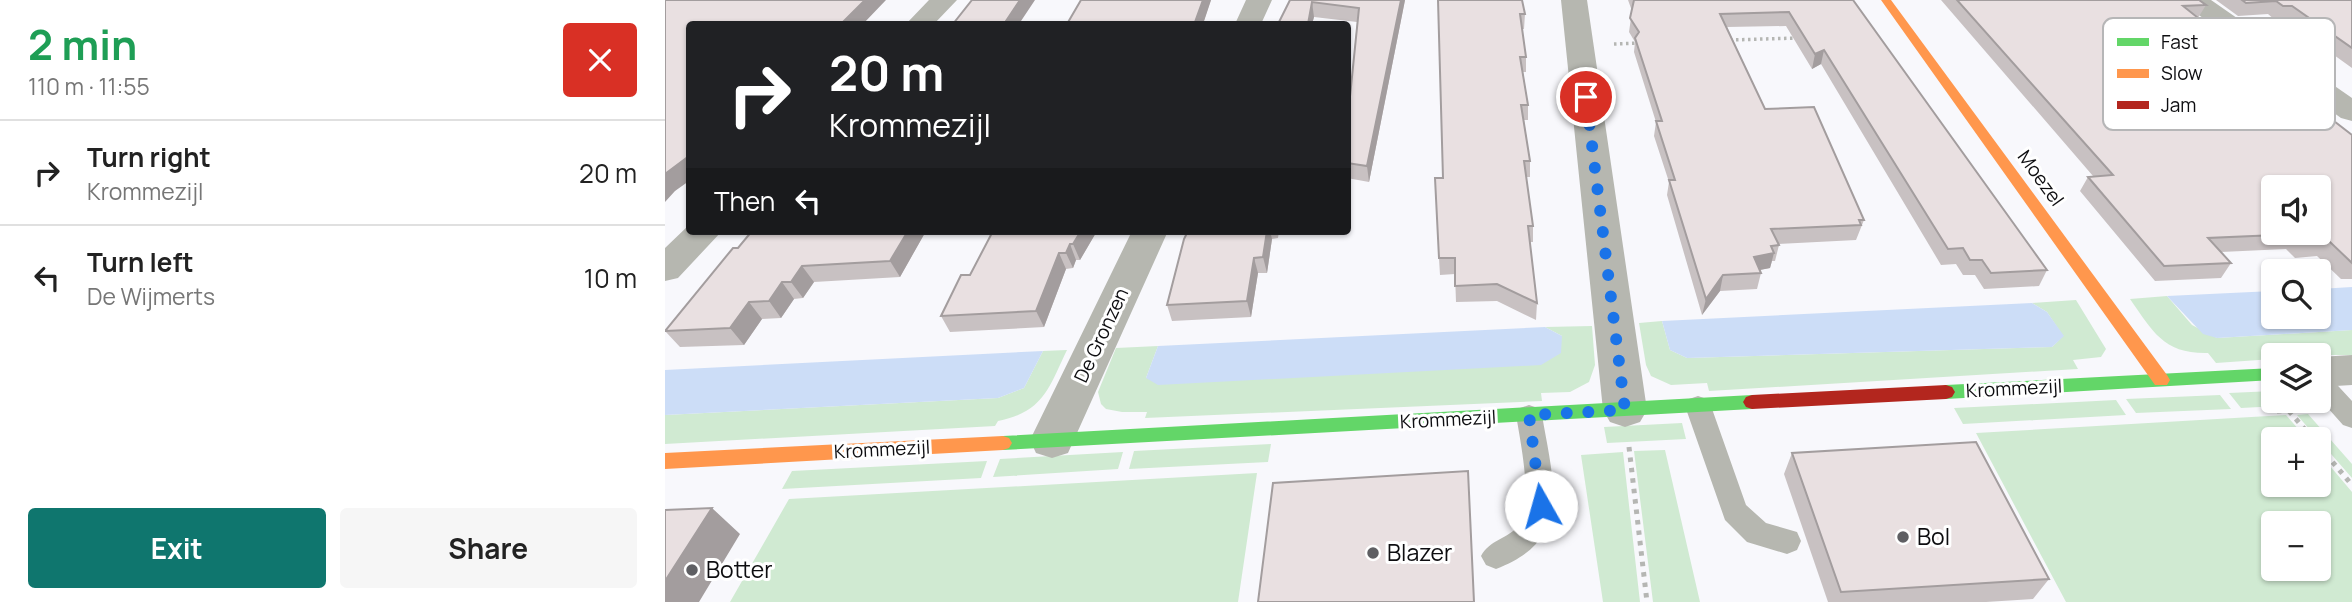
<!DOCTYPE html>
<meta charset="utf-8">
<style>
body{margin:0;font-family:Manrope,sans-serif;background:#f6f6f6;color:#222;height:100vh;display:flex;flex-direction:column;font-size:26px;white-space:nowrap}
*{box-sizing:border-box;margin:0}
p{font-size:23px;color:#767676}
.icon{flex:none;width:38px;height:38px;fill:none;stroke:currentColor;stroke-width:2;stroke-linecap:round;stroke-linejoin:round}
.map{position:relative;flex:1;overflow:hidden}
.drawer{display:flex;flex-direction:column;background:#fff;width:665px}
.drawer>*{flex:none}
.top-card{position:absolute;left:21px;top:21px;width:665px;height:214px;border-radius:7px;box-shadow:0 2px 5px #0004;background:#202124;color:#fff;overflow:hidden}
.buttons{position:absolute;left:1596px;top:175px;display:grid;gap:14px}
.buttons a{display:grid;place-items:center;width:70px;height:70px;border-radius:7px;background:#fff;box-shadow:0 2px 5px #0004;font-size:35px}
.pin{position:absolute;display:grid;place-items:center;width:60px;height:60px;color:#fff;margin:-30px;border:4px solid #fff;border-radius:50%;box-shadow:0 2px 7px #0007}
.me{position:absolute;width:77px;margin:-38px;rotate:353deg;stroke-linejoin:round;filter:drop-shadow(0 0 5px #0008)}
.turn{display:flex;align-items:center;gap:24px;height:147px;padding:0 28px;font-size:32px}
.turn .icon{width:91px;height:91px;stroke-width:2.5}
.turn b{display:block;font-size:49px;line-height:60px}
.then{display:flex;align-items:center;height:66px;padding:0 28px;background:#0003;gap:14px;font-size:26px}
.round{display:grid;place-items:center;flex:none;width:74px;height:74px;border-radius:7px;background:#f6f6f6}
.headline{display:flex;align-items:center;justify-content:space-between;height:119px;padding:0 28px}
h1{font-size:42px;font-weight:700;line-height:52px;color:#1e9e55}
.action{display:flex;gap:14px;margin-top:auto;padding:14px 28px}
.action a{flex:1;height:80px;border-radius:7px;background:#0f766e;color:#fff;font-size:28px;font-weight:700;line-height:80px;text-align:center}
.action a+a{background:#f6f6f6;color:#222}
ul{padding:0;list-style:none}
li{display:flex;align-items:center;gap:21px;height:105px;padding:0 28px;border-top:2px solid #e0e0e0}
li div{flex:1}
li b{display:block;font-size:26px}
li em{font-style:normal}
main{display:flex;flex:1;min-height:0}
.map>svg:first-child{display:block}
</style>
<main>
<section class="drawer">
<div class="headline"><div><h1>2 min</h1><p>110 m · 11:55</p></div><a class="round" style="background:#d93025;color:#fff"><svg class="icon" aria-label="close" viewBox="0 0 24 24"><path d="M6 6l12 12M18 6L6 18"/></svg></a></div>
<ul>
<li><svg class="icon" aria-label="right" viewBox="0 0 24 24"><path d="M7 20v-9h11M14 6l5 5-5 5"/></svg><div><b>Turn right</b><p>Krommezijl</p></div><em>20 m</em></li>
<li><svg class="icon" aria-label="left" viewBox="0 0 24 24"><path d="M17 20v-9H6M10 6l-5 5 5 5"/></svg><div><b>Turn left</b><p>De Wijmerts</p></div><em>10 m</em></li>
</ul>
<div class="action"><a>Exit</a><a>Share</a></div>
</section>
<div class="map">
<svg width="1687" height="602" viewBox="0 0 1687 602">
<rect width="100%" height="100%" fill="#f8f8fc"/>
<path fill="#d0ead2" fill-rule="evenodd" d="M1502,296L1527,325L1552,338L1687,330V355H1608V359L1551,363L1543,353C1499,354 1488,332 1465,299Z
M1411,300L1441,349L1436,357L1408,360L1413,369L1044,391L1042,383L1006,385L986,376L981,365L974,323L997,321L1005,350L1022,358L1387,347L1398,336L1382,312L1367,303Z
M927,326L930,365L924,382L905,392L876,393L877,401L480,418L482,412H457L441,409L436,404L433,392L451,348L493,346L481,378L897,336L880,327Z
M402,350C384,387 379,412 333,421L330,426L0,444V415L333,398L359,388L378,351Z
M1608,391V401H1651L1654,404L1576,408L1564,393Z
M1555,395L1566,409L1471,413L1461,399Z
M1451,400L1461,415L1298,424L1289,408Z
M1643,414L1687,464V478L1632,415Z
M1621,415L1642,439H1608V485H1654V453L1687,492V602H1401L1311,433ZM1654,523V569H1608V523Z
M1017,423L1021,439L942,443L939,427Z
M606,444L603,462L464,469L469,451Z
M1000,450L1035,602H988L969,451Z
M458,452L453,469L328,477L335,459Z
M958,452L975,602H938L916,455Z
M322,461L316,478L117,489L127,471Z
M592,473L573,602H65L124,499Z"/>
<path fill="#ccddf7" d="M1687,287V330L1552,338L1538,334L1502,296L1608,291V317H1654V289Z
M1367,303L1382,312L1399,336L1387,347L1022,358L1005,350L997,321Z
M880,327L897,336L896,353L876,365L493,385L481,378L493,346Z
M378,351L359,388L333,398L0,415V370Z"/>
<g fill="none" stroke-linecap="round" stroke-linejoin="round">
<path stroke="#b5b6b3" stroke-width="3.5" stroke-dasharray="2.5 3.5" stroke-linecap="butt" d="M1065,40L1133,38
M949,44L975,43"/>
<path stroke="#b5b6b3" stroke-width="5" stroke-dasharray="4.5 6" stroke-linecap="butt" d="M1612,411L1638,410
M1624,411L1648,439
M1654,446L1687,485
M964,447L982,602"/>
<path fill="#b6b7b0" fill-rule="evenodd" d="M1654,373L1663,375L1687,401V428L1678,425L1654,398Z
M1033,396L1042,399L1046,406L1081,505L1101,523L1132,532L1136,541L1132,550L1122,554L1082,542L1060,520L1020,406L1024,399Z
M864,405L873,408L877,415C888,481 909,540 831,569L821,565L816,556C824,540 843,539 854,525C869,506 855,439 851,415L855,408Z"/>
<path fill="#b6b7b0" fill-rule="evenodd" d="M264,0H292L269,24H241Z
M581,0H607L596,24H570Z
M896,0H922L982,410L975,422L960,427L945,422L938,410Z
M1516,0H1546L1687,98V121L1676,118L1520,5Z
M24,225V231H57L13,278L0,281V248Z
M467,231H503L403,453L387,458L371,453L365,440Z
M1687,355V385L1654,387V357Z"/>
<path fill="#63d668" fill-rule="evenodd" d="M1608,368V380L1281,399L1275,397L1272,392L1275,387L1281,385Z
M1087,395L1093,397L1096,402L1093,407L1087,409L338,450L332,448L329,443L332,438L338,436Z"/>
<path fill="#ff974d" fill-rule="evenodd" d="M1216,0H1226L1502,375L1505,380L1502,385H1490Z
M338,436L344,438L347,443L344,448L338,450L0,469V453Z"/>
<path fill="#b3261e" fill-rule="evenodd" d="M1281,385L1287,387L1290,392L1287,397L1281,399L1087,409L1081,407L1078,402L1081,397L1087,395Z"/>
</g>
<path fill="#c8c1c2" d="M416,0H546L538,24H402Z
M625,0H740L704,182L682,178V126L692,22L649,17L647,24H613Z
M773,0L860,14L859,29H857L861,57V72H858L863,105V120H859L865,161V177H861L868,226V242H865L872,303L871,320L832,301L791,302L790,274L775,275L774,258L778,178Z
M963,0H1188L1382,270L1374,286L1319,289L1310,275H1298L1291,264L1276,265L1156,64L1147,69L1121,26L1062,27L1100,109L1199,220L1191,240L1113,244L1114,245L1110,261H1107L1105,268L1094,270L1096,273L1092,289L1055,291L1037,315L1002,195L1004,182L989,136L991,122L969,52L970,42L964,32L967,11Z
M1276,0H1534L1541,5L1533,18L1582,57L1580,61L1649,118L1687,135V279H1676L1652,256L1630,258L1621,249L1556,252L1566,263L1556,278L1490,281L1415,191L1423,177L1428,176Z
M1551,0H1687V68L1619,19L1610,20L1603,14L1573,16Z
M87,231H261L235,277L149,282L138,298L129,299L116,318L97,319L79,345L15,347L0,331Z
M432,231L415,260H411L408,268L401,269L379,327L285,332L276,316L305,275Z
M523,231H614L613,238L607,239L602,273H593L586,317L507,321L502,305Z
M1127,453L1384,579L1368,599L1321,602H1163L1119,474Z"/>
<path fill="#a39d9e" d="M200,0H221L198,24H176Z
M355,0H370L354,24H339Z
M538,0H546L538,24H530V22Z
M736,0H740L704,182L702,166Z
M647,2L649,17L647,24H643Z
M1159,50L1156,64L1147,69L1150,54Z
M24,156V181L10,191L0,202V174Z
M243,231H261L235,277L225,261Z
M416,231H432L415,260L408,244Z
M602,231H605L607,239L602,273L598,257Z
M405,244L411,260L408,268L401,253Z
M394,253L401,269L379,327L371,311Z
M1109,253L1105,268L1085,272L1089,257Z
M589,258L593,273L586,317L582,301Z
M137,266L149,282L138,298L126,282Z
M1058,275L1055,291L1037,315L1041,299Z
M117,282L129,299L116,318L104,301Z
M84,302L97,319L79,345L65,328Z
M47,508L75,534L34,602H0V581Z"/>
<path fill="#e9e0e1" stroke="#a39d9e" stroke-width="2" fill-rule="evenodd" d="M0,0H200L176,24H24V156L0,174Z
M307,0H355L339,24H288Z
M416,0H538L530,22H520L519,24H402Z
M625,0H736L702,166L682,163V126L694,8L647,2L643,24H613Z
M773,0H857L860,14H855L861,57H855L863,105H856L865,161H859L868,226H863L872,303L832,284L790,286V258H774L770,178H778Z
M969,0H1188L1382,270L1326,273L1317,260H1305L1298,248L1283,249L1159,50L1150,54L1124,12L1055,14L1100,109L1149,107L1199,220H1194L1196,225L1106,229L1114,245L1106,246L1109,253L1089,257L1096,273L1058,275L1041,299L1004,180H1010L991,121H997L970,38L974,32L965,18Z
M1292,0H1534L1541,5L1518,6L1582,57H1575L1649,118H1665L1687,135V263L1664,241L1642,243L1632,234L1543,238L1566,263L1499,266L1423,177L1448,175ZM1608,187H1654V233H1608Z
M1577,0H1687V48L1627,6H1618L1611,1L1581,3Z
M87,231H243L225,261L137,266L126,282H117L104,301L84,302L65,328L0,331L68,248H73Z
M328,231H416L408,244H405L401,253H394L371,311L276,316L296,275H305Z
M523,231H602L598,257L589,258L582,301L502,305L519,239Z
M1311,442L1384,579L1176,592L1127,453Z
M803,471L809,602H593L608,483Z
M47,508L0,581V510Z"/>
<g fill="none" stroke-linecap="round" stroke-linejoin="round">
<path stroke="#1a73e8" stroke-width="12" stroke-dasharray="0 21.6" d="M876,506L864,415L960,410L921,97"/>
</g>
<g fill="#5f5f63" stroke="#fff" stroke-width="2.5">
<circle cx="1238" cy="537" r="7"/>
<circle cx="708" cy="553" r="7"/>
<circle cx="27" cy="570" r="7"/>
</g>
<g text-anchor="middle" stroke-width="6" stroke-linejoin="round" paint-order="stroke">
<g font-size="19" fill="#0d0d10" stroke="#fff">
<text transform="translate(1376 178) rotate(54)" y="7">Moezel</text>
<text transform="translate(436 335) rotate(-65)" y="7">De Gronzen</text>
<text transform="translate(1349 388) rotate(-3)" y="7">Krommezijl</text>
<text transform="translate(783 419) rotate(-3)" y="7">Krommezijl</text>
<text transform="translate(217 449) rotate(-3)" y="7">Krommezijl</text>
</g>
<g font-size="23" fill="#0d0d10" stroke="#fff" text-anchor="start">
<text x="1252" y="545">Bol</text>
<text x="722" y="561">Blazer</text>
<text x="41" y="578">Botter</text>
</g>
</g>
<rect x="1438" y="18" width="232" height="112" rx="10" fill="#fff" stroke="#b6b6b7" stroke-width="2"/>
<rect x="1452" y="38" width="32" height="8" fill="#63d668"/>
<rect x="1452" y="69" width="32" height="9" fill="#ff974d"/>
<rect x="1452" y="101" width="32" height="8" fill="#b3261e"/>
<g font-size="19" fill="#0d0d10">
<text x="1496" y="49">Fast</text>
<text x="1496" y="80">Slow</text>
<text x="1496" y="112">Jam</text>
</g>
</svg>
<div class="buttons">
<a><svg class="icon" aria-label="sound" viewBox="0 0 24 24"><path d="M4 9h4l5-4v14l-5-4H4zM17 9q2 3 0 6"/></svg></a>
<a><svg class="icon" aria-label="search" viewBox="0 0 24 24"><circle cx="10" cy="10" r="6"/><path d="M15 15l6 6"/></svg></a>
<a><svg class="icon" aria-label="layers" viewBox="0 0 24 24"><path d="M12 4l9 5-9 5-9-5zM3 14l9 5 9-5"/></svg></a>
<a>+</a>
<a>−</a>
</div>
<div class="pin" style="left:921px;top:97px;background:#d93025"><svg class="icon" aria-label="arrive" viewBox="0 0 24 24"><path d="M6 21V4h12l-3 4 3 4H6"/></svg></div>
<svg class="me" style="left:876px;top:506px" viewBox="-20 -20 40 40"><circle r="19" fill="#fff"/><path d="M0-13L10 11 0 6-10 11z" fill="#1a73e8"/></svg>
<div class="top-card">
<div class="turn"><svg class="icon" aria-label="right" viewBox="0 0 24 24"><path d="M7 20v-9h11M14 6l5 5-5 5"/></svg><div><b>20 m</b>Krommezijl</div></div>
<div class="then">Then<svg class="icon" aria-label="left" viewBox="0 0 24 24"><path d="M17 20v-9H6M10 6l-5 5 5 5"/></svg></div>
</div>
</div>
</main>
